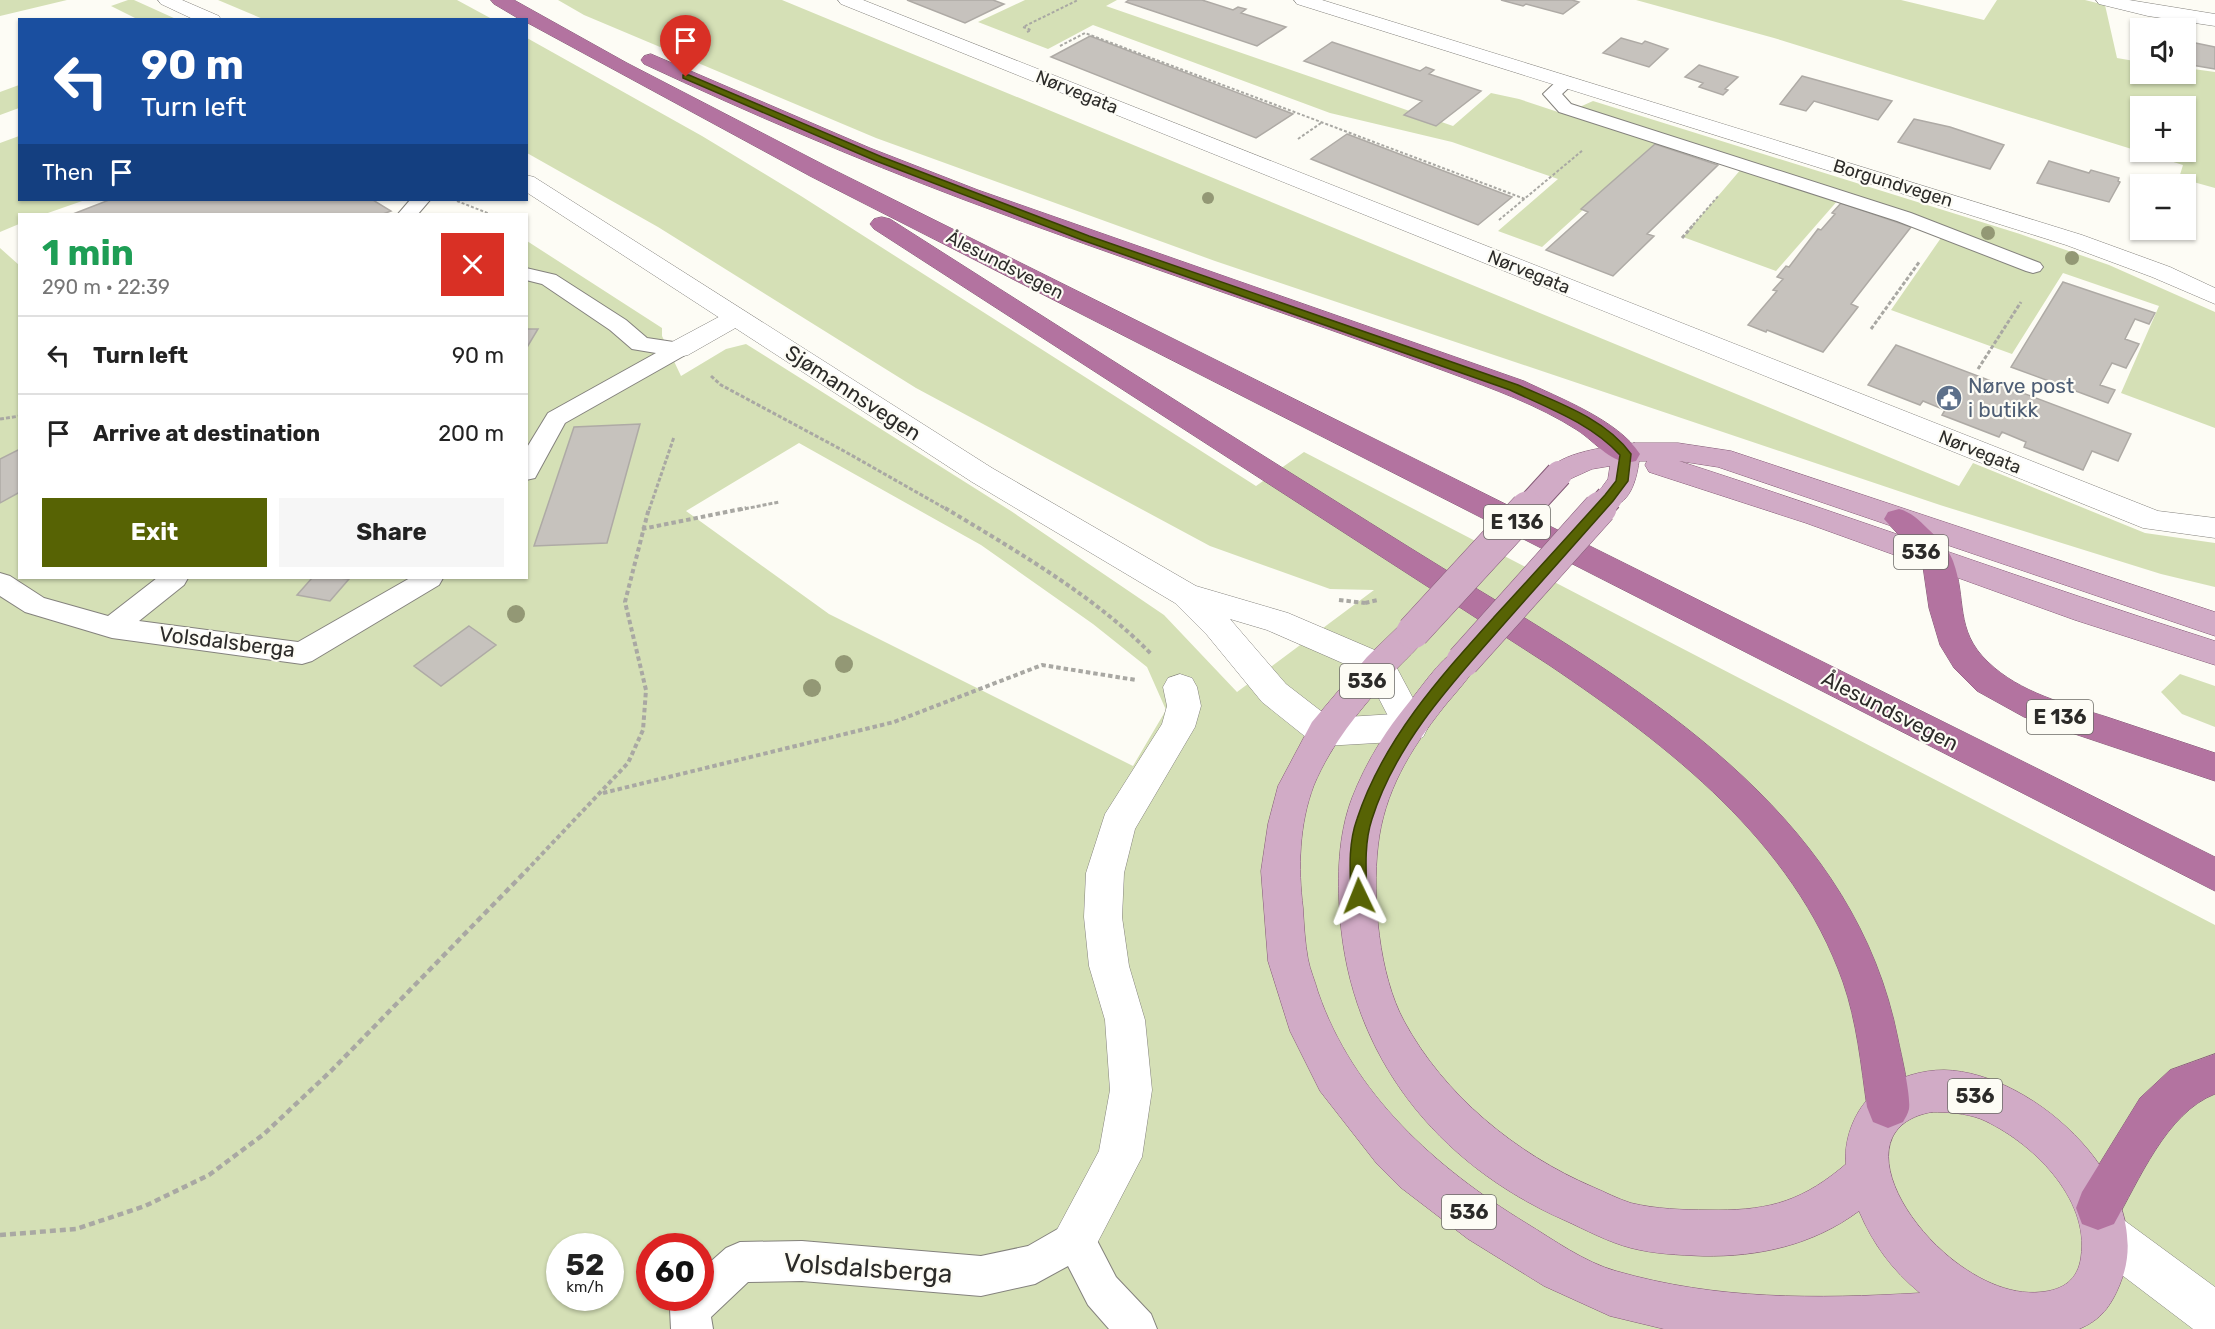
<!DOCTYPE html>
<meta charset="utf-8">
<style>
body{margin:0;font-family:Rubik,sans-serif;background:#f6f6f6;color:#222;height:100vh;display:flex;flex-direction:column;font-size:22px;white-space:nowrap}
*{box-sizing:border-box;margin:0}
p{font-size:20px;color:#767676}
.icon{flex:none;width:33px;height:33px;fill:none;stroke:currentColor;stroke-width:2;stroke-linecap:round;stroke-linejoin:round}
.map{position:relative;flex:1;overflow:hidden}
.drawer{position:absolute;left:18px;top:213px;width:510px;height:366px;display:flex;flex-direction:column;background:#fff;border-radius:0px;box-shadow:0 2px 4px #0004}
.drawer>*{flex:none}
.hud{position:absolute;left:18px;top:18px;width:510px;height:183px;border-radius:0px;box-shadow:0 2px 4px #0004;background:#1a4fa0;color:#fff;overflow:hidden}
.buttons{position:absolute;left:2130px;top:18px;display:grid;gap:12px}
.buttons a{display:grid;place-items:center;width:66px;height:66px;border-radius:0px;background:#fff;box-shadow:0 2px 4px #0004;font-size:30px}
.speed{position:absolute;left:546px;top:1233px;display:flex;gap:12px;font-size:30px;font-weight:700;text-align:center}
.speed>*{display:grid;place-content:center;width:78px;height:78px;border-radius:50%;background:#fff;box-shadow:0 2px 4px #0004;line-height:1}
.speed small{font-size:15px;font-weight:400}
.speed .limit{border:9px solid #d22;background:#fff;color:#111}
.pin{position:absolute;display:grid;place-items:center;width:51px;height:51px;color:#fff;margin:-62px -26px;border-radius:50% 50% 50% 0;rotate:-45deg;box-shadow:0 0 6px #0007}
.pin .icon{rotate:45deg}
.me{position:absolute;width:66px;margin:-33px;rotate:358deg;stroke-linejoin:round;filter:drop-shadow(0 0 4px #0008)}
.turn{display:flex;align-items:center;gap:21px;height:126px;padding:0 24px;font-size:27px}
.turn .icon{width:78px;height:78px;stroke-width:2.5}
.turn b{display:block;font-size:42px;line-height:51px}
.then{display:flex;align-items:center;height:57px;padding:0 24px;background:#0003;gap:12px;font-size:22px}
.round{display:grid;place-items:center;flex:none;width:63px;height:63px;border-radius:0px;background:#f6f6f6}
.overview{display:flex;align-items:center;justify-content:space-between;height:102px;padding:0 24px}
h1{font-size:36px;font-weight:700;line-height:45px;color:#1e9e55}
.primary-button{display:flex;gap:12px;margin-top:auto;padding:12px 24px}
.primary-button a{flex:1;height:69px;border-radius:0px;background:#576304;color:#fff;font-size:24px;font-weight:700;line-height:69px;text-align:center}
.primary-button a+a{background:#f6f6f6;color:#222}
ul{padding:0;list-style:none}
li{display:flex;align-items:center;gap:18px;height:78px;padding:0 24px;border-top:2px solid #e0e0e0}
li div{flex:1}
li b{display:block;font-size:22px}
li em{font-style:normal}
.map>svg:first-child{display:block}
</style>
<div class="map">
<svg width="2215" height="1329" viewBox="0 0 2215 1329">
<rect width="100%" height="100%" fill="#fdfcf5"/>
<path fill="#d5e0b6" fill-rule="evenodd" d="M0,0H67L0,16Z
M128,0H134L176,19H137L111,6Z
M218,0H457L492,19H263Z
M558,0H782L1959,486L1973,463L2145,533L2215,543V587L2161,574L1940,505L1215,261L876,138L584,15Z
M1025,0H1117L1106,6L1453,126L1491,93L1519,99L1564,114L1593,101L2020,234L2109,265L2215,312V428L2121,393L2159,306L2063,273L2012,354L1891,310L1943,235L1839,199L1776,271L1683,237L1742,168L1659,141L1542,247L1498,231L1558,179L1452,142L1330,113L1093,25L1048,49L978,22Z
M1636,0H1901L1984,20L1997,0H2085L2105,5L2117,58L2140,62V74H2186V68L2215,72V188L2179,178L2183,165L1774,38ZM2140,106H2186V152H2140Z
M527,38L702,136L801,196L1256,486L1304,452L2215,925V1329H0V248L19,265L20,578H526L527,241L662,328V336L681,376L726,349L746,344L1011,511L1164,615L1237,692L1374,590L1330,589L1210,546L916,388L658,227L527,153ZM799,443L981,545L1093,624L1147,667L1166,710L1133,766L829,614L686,511ZM560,1246H610V1298H560ZM650,1246H700V1298H650Z
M19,85V108L0,115V92Z
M19,136L20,200H85L45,214H20L19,224L0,232V143Z
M2180,674L2215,686V727L2182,714L2161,692Z"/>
<path fill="#c6c2bd" stroke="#aeaaa5" stroke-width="1.5" d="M907,0H993L1004,4L965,23Z
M1129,0H1202L1233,10L1238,7L1246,9L1241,13L1286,27L1257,46L1126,2Z
M1501,0H1572L1579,2L1563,14L1526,4L1523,6Z
M1090,36L1293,114L1256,138L1051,57Z
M1621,38L1642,44L1645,41L1668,49L1649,67L1603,53Z
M2186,41L2215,47V69L2186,64Z
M1332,42L1420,71L1426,67L1434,70L1429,74L1481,91L1436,126L1404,115L1422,101L1304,61Z
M1699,65L1738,77L1725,89L1728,90L1723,95L1699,87L1703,83L1685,77Z
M1802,76L1892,101L1878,120L1814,101L1806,111L1780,104Z
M1914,119L1950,127L2004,145L1990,169L1898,142Z
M1347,134L1512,197L1478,225L1311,159Z
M1655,144L1718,165L1647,234L1654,236L1613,276L1546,250L1588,212L1581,209Z
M2049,161L2089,173L2091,170L2119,178L2118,181L2120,182L2109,202L2037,183Z
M109,200H373L391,211L383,214H73Z
M1841,203L1911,227L1851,304L1858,307L1823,352L1767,330L1766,332L1748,325L1777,291L1773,290L1783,279L1777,277L1786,266L1789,267L1818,229L1821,230L1835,214L1832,213Z
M2063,282L2155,313L2149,324L2135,319L2125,339L2139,344L2126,368L2112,363L2100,385L2115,390L2108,403L2011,367Z
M526,329H538L526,349Z
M1896,345L2131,434L2118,461L2092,451L2083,470L2024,447L2026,442L2002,432L1999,437L1942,415L1945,410L1923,401L1920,405L1868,385Z
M640,424L607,543L534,546L574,427Z
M20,449V492L0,503V459Z
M312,578H339L349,579L330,601L297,595Z
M469,626L496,645L441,686L414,666Z"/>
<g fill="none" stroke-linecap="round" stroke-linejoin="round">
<defs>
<path id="lane" d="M1566,77L1572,78L1575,82L1562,94L1571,104L1911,213L2040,263L2043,267L2040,271L2033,273L2026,271L1897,221L1559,112L1543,94L1560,78Z
M410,200H430L418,214H398Z
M526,268L556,275L626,320L647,338L687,344L690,349L687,354L565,423L535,478L526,480V449L548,413L656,353L632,349L610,330L542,284L526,280Z
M0,573L10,576L44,598L108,616L157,578H188L184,585L139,621L298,642L410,578H443L439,585L312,661L302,664L112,638L25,612L0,596Z
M1075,1219L1089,1225L1116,1277L1151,1314L1157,1329H1109L1088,1305L1068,1266L1035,1284L981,1296L802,1281L748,1282L711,1317L713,1329H671L670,1309L674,1298H700V1271L726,1248L740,1242L802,1241L981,1256L1028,1246Z"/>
<path id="street" d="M2096,0H2129L2215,14V26L2148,16L2099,4Z
M737,309L746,312L750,317L746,322L688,355L679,357L670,355L666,349L670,343L728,312Z
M1379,653L1391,657L1423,717L1428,727L1423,737L1411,741L1399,737L1362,666L1367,657Z
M1180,674L1192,678L1197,687L1201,706L1195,727L1135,829L1124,873L1122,917L1129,966L1145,1020L1152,1090L1142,1157L1091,1255L1075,1262L1059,1255L1052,1239L1099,1151L1110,1090L1105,1020L1089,966L1084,917L1086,873L1105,814L1162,724L1167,706L1163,687L1168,678Z
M2105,1211L2121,1218L2215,1287V1329H2193L2089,1250L2082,1234L2089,1218Z"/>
<path id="secondary" d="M158,0H182L219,16L221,20H195L161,4Z
M838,0H863L2158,511L2215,518V538L2143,528L841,4Z
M1294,0H1322L2082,235L2170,267L2215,288V304L2152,277L2066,245L1297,4Z
M526,175L534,177L992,468L1196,586L1288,613L1391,657L1396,666L1391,675L1379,679L1267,630L1230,619L1286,684L1330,718L1411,713L1423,717L1428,727L1423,737L1411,741L1324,746L1312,742L1262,702L1207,635L1175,603L972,482L526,192Z"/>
<path id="primary" d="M1634,443H1678L1731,451L2215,612V636L1718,467L1679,461C1859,519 2035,584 2215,641V665L2075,620L1806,523L1649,472L1645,465L1647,461H1639C1636,484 1627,513 1599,505L1594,498L1608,479L1610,466L1592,469L1559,484L1549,481L1545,474C1559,451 1609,447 1634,443Z
M1413,620L1424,623L1429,632C1420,648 1404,660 1392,674C1362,707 1331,744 1314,785C1299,824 1298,868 1303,908C1304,925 1305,943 1308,959C1310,970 1315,981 1318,992C1353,1094 1436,1168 1526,1223C1554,1240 1584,1262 1616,1271C1717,1300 1815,1299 1920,1293C1892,1270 1873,1244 1859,1211C1813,1245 1759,1257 1703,1256C1679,1255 1654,1254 1631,1248C1608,1242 1586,1230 1564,1220C1437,1164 1350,1056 1340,916C1337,877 1338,835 1352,798C1366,762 1386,730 1410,701C1421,688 1444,653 1460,649C1465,648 1469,650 1475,652L1479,661C1470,678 1455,693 1443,708C1410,750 1384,792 1378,846C1372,898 1379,975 1404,1021C1444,1095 1516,1154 1593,1187C1605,1192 1618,1199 1631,1203C1656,1209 1683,1210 1708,1210C1763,1211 1797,1204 1840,1169L1846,1164C1843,1138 1857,1103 1880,1089C1899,1077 1922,1070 1944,1070C2036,1072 2160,1189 2120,1284C2111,1306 2101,1320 2079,1329H1664L1610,1316L1544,1286L1468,1239L1400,1187L1377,1164L1320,1091L1290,1031L1268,961L1261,871L1268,824L1278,786L1312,722L1367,657L1402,623ZM1932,1112C1948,1112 1965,1113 1981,1119C2031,1141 2090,1198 2081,1257C2078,1280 2063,1290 2041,1292C1948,1303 1820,1132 1932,1112Z"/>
<path id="highway" d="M491,0H514L627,63L826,166L2215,857V891L810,176L526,22V20H521L494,4Z
M651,54L870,148L978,190L1524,381C1559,398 1618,420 1640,454L1636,461C1613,467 1596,442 1577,430C1538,405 1493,389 1450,373C1288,313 1123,260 962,199C854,158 749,113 644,64L641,60L644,56Z
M882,217L890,219C1036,312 1182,405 1329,497C1383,531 1437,565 1492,598C1665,703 1856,825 1898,1039C1901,1054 1911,1095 1909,1109C1908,1114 1905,1118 1903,1122L1888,1128L1873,1122L1867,1107C1861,1065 1857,1022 1843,982C1793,841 1669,746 1549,665L874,229L870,224L874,219Z
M1899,509C1911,512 1919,520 1928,529C1938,538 1948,548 1953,561C1967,598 1954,630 1988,662C2020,693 2066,704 2107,717C2143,729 2179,741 2215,753V781L2024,717L1977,691L1954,668L1940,645L1929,608L1922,560L1884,519L1888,512Z
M2215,1054V1094C2166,1113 2139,1181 2114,1224L2098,1230L2082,1224L2076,1208L2082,1192L2140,1098L2170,1070Z"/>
</defs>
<use href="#lane" stroke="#84827d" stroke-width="2"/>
<use href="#street" stroke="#84827d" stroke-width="1"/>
<use href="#secondary" stroke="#84827d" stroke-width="1"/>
<use href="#primary" stroke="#845a76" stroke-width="1"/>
<use href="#highway" stroke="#845a76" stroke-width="1"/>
<path stroke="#a9a8a3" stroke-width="2" stroke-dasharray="3 2" stroke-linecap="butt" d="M1027,32L1031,30L1023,27L1078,0
M1060,46L1085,33L1525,199
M1298,139L1321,123
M457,201L490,214
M1499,220L1583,150
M1693,225L1719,195"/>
<path stroke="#a9a8a3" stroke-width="3" stroke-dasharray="4 2" stroke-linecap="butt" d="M1682,238L1694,224
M1871,329L1920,261
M1978,369L2021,302
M711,376L721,385L844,451L948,510
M0,419L20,416
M649,510L674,437
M739,510L779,502"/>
<path stroke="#a9a8a3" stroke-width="4" stroke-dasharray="4.5 3" stroke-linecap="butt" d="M945,508C1013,549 1098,598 1152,655
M642,529L746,508
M1339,600L1365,603
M603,793L894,722L1042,665L1136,680
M526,871L628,763L643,730L646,690L625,602L649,508"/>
<path stroke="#a9a8a3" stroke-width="4.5" stroke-dasharray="6 4" stroke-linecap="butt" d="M0,1235L76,1229L145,1206L209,1175L264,1134L331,1071L527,870"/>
<use href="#lane" fill="#fff" fill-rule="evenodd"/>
<use href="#street" fill="#fff" fill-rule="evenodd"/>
<use href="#secondary" fill="#fff" fill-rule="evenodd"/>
<use href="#primary" fill="#d1abc6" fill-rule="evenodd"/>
<use href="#highway" fill="#b373a0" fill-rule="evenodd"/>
<defs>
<path id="primary-bridge-far1" d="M1526,510L1559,474
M1598,510L1609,498"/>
<path id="primary-bridge" d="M1413,632L1527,508
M1463,661L1600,508"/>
</defs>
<use href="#primary-bridge-far1" stroke="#845a76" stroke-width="28" stroke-linecap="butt"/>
<use href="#primary-bridge" stroke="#845a76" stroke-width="34" stroke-linecap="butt"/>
<path stroke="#a9a8a3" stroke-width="4" stroke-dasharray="4.5 3" stroke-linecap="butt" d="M1365,603L1378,600"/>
<use href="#primary-bridge-far1" stroke="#d1abc6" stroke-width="26"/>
<use href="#primary-bridge" stroke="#d1abc6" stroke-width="33"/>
</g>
<g fill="#939875">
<circle cx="1208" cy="198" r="6"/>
<circle cx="1988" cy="233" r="7"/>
<circle cx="2072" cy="258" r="7"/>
<circle cx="516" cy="614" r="9"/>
<circle cx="844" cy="664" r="9"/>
<circle cx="812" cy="688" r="9"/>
</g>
<path fill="#576304" stroke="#394003" stroke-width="1.5" d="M683,75H689L882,157L1089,236L1518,385C1556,402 1605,418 1631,454L1628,481L1613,501C1577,542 1540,583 1504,624C1452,683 1396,743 1372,819C1364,843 1366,870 1367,896L1365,901L1359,903L1353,901L1351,896C1350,870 1348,844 1357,819C1383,740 1439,678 1494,617C1531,577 1568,536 1605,495L1616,481L1620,455C1590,423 1548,408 1510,390L1082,240L876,161L683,78Z"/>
<defs>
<symbol id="civic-disc" viewBox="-11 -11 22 22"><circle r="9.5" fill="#5c6f8a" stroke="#fdfcf5"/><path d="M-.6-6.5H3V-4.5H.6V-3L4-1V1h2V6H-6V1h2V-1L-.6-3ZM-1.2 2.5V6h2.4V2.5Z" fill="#fff"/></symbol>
</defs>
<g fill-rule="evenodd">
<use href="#civic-disc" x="1934" y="383" width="30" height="30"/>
</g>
<g text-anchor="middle" stroke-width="4.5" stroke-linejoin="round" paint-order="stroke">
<g font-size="18" fill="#2c2b29" stroke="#fdfcf5">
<text transform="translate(1077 92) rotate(22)" y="6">Nørvegata</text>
<text transform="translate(1893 183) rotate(17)" y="6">Borgundvegen</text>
<text transform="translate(1005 265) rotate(27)" y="6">Ålesundsvegen</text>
<text transform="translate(1529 272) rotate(22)" y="6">Nørvegata</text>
<text transform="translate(1980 452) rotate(22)" y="6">Nørvegata</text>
</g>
<g fill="#fdfcf5" stroke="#6b6a66" stroke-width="1.5">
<rect x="1484" y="505" width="66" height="34" rx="4.5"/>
<rect x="1894" y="535" width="54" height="34" rx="4.5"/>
<rect x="1340" y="664" width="54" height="34" rx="4.5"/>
<rect x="2027" y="700" width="66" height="34" rx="4.5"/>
<rect x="1948" y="1079" width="54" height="34" rx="4.5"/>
<rect x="1442" y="1195" width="54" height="34" rx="4.5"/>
</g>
<g font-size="20" font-weight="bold" fill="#2c2b29">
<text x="1517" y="529">E 136</text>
<text x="1921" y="559">536</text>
<text x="1367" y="688">536</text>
<text x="2060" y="724">E 136</text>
<text x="1975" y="1103">536</text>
<text x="1469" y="1219">536</text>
</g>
<g font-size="21" fill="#4e5e75" stroke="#fdfcf5" text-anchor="start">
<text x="1968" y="393">Nørve post<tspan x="1968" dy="24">i butikk</tspan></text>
</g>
<g font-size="21" fill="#2c2b29" stroke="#fdfcf5">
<text transform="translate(853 393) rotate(33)" y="7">Sjømannsvegen</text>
<text transform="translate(227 642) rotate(7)" y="7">Volsdalsberga</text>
<text transform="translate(1890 711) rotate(27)" y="7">Ålesundsvegen</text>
</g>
<g font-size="26" fill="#2c2b29" stroke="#fdfcf5">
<text transform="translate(868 1268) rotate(4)" y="9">Volsdalsberga</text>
</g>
</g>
</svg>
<div class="buttons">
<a><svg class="icon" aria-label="sound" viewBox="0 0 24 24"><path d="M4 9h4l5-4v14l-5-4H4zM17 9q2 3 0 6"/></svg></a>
<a>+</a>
<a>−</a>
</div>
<div class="speed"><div>52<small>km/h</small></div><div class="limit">60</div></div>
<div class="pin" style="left:686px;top:77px;background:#d93025"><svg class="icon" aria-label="arrive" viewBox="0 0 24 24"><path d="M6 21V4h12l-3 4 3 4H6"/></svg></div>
<svg class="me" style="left:1359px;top:896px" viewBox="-20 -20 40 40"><path d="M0-17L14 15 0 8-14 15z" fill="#576304" stroke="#fff" stroke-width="4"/></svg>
<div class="hud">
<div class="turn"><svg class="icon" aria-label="left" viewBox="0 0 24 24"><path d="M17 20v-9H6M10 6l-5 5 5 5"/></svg><div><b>90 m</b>Turn left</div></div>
<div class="then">Then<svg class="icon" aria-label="arrive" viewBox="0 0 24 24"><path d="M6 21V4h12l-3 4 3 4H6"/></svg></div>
</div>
<section class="drawer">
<div class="overview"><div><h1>1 min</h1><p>290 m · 22:39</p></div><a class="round" style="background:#d93025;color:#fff"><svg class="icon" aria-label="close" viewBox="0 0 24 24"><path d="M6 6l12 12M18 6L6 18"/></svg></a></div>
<ul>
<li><svg class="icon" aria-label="left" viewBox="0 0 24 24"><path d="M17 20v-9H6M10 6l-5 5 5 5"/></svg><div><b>Turn left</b></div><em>90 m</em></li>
<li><svg class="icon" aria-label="arrive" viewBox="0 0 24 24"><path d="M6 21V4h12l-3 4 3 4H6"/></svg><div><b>Arrive at destination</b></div><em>200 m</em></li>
</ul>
<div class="primary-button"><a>Exit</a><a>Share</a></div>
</section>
</div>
